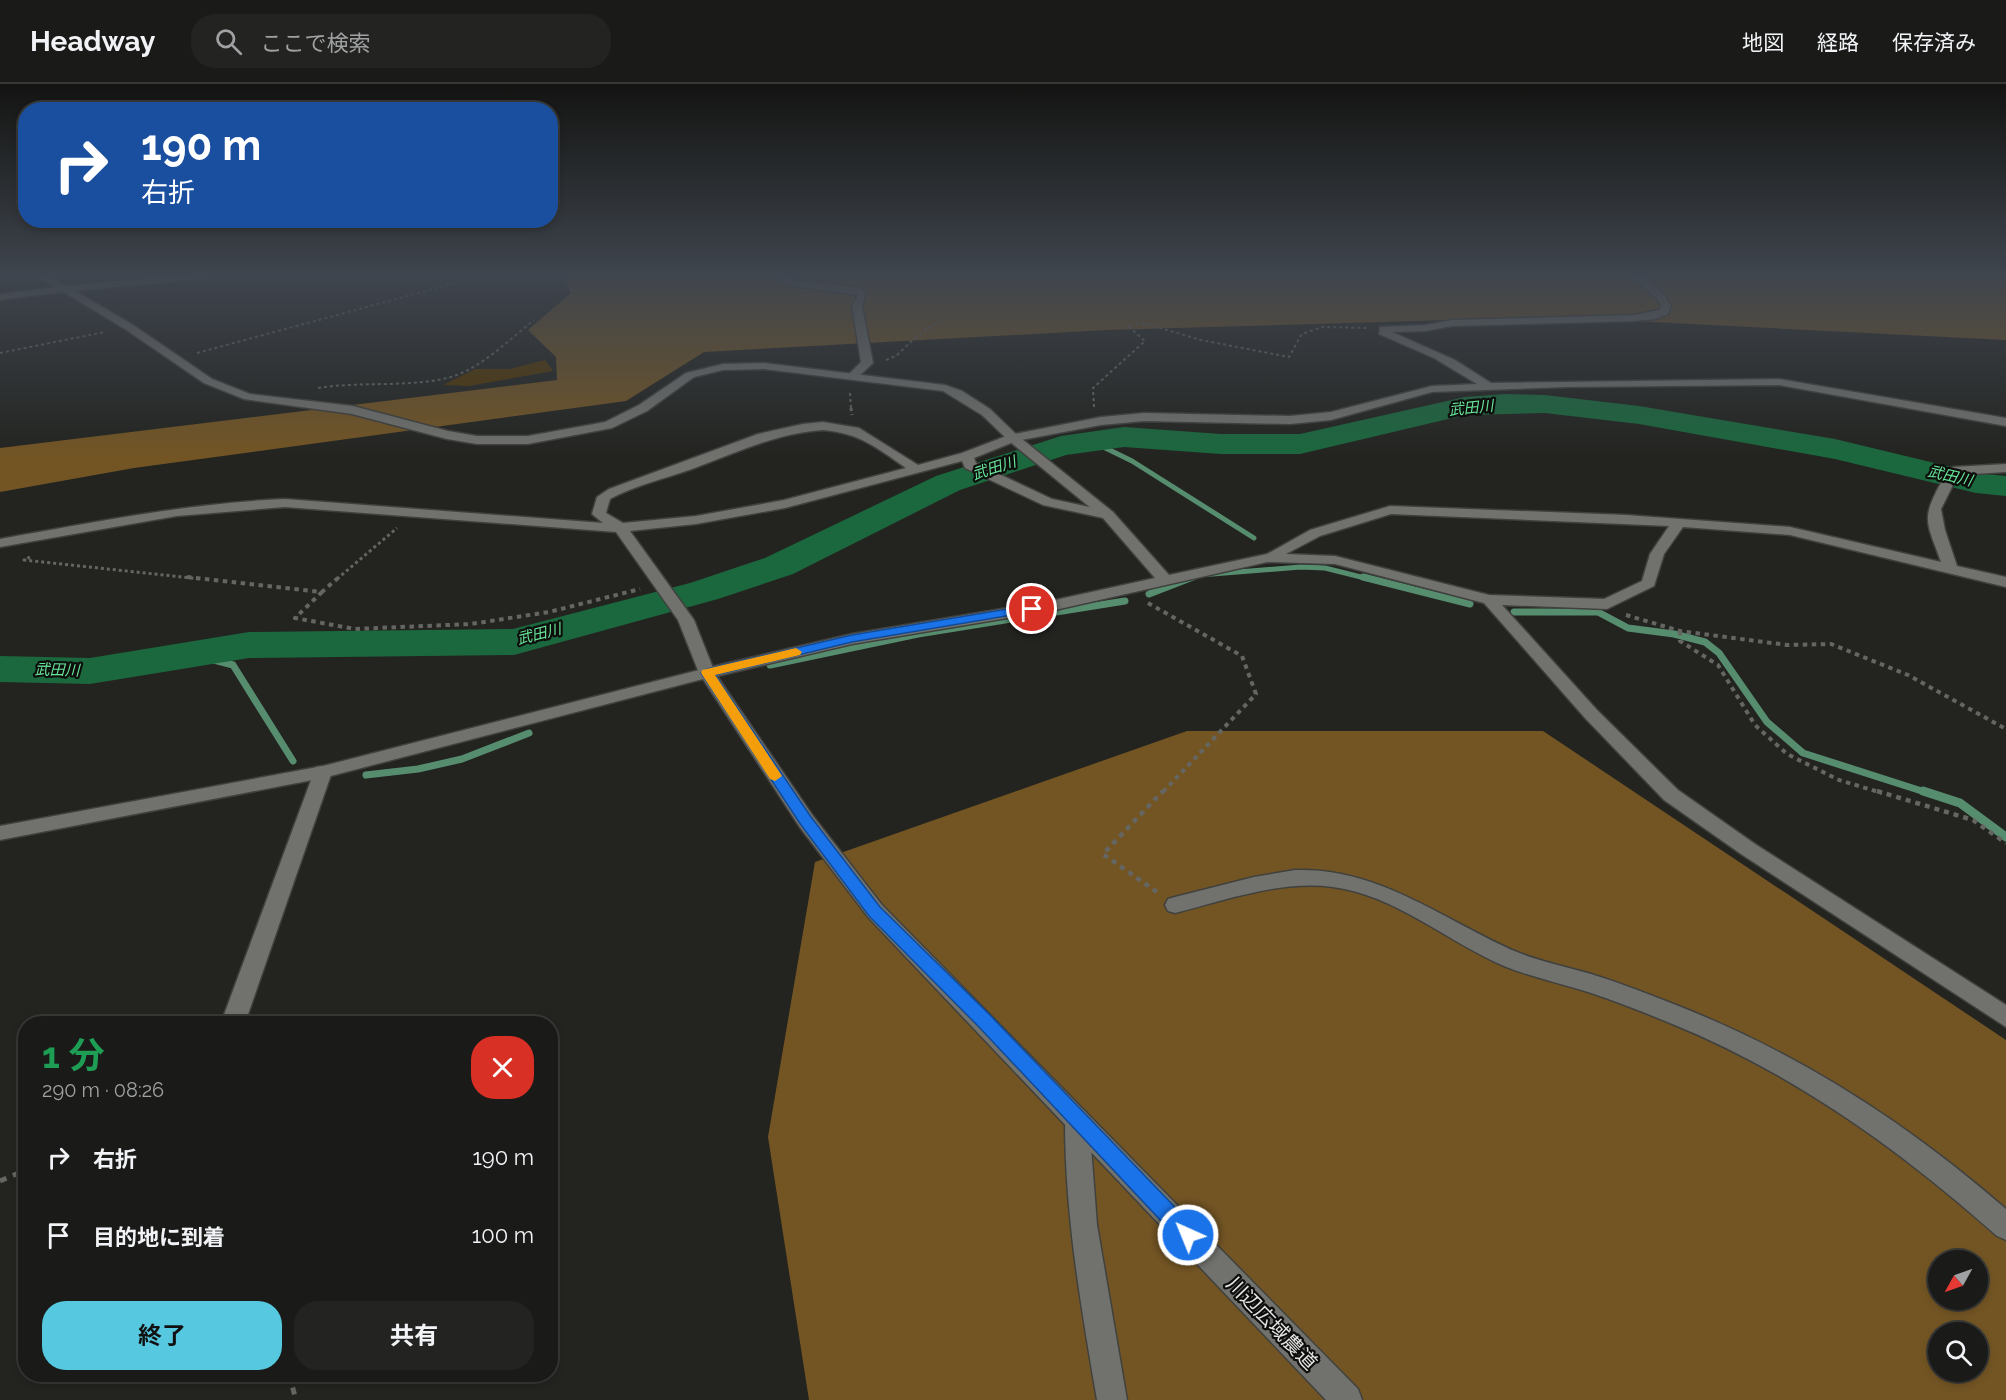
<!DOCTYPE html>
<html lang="ja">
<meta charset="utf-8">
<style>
body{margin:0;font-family:Raleway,"Noto Sans JP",sans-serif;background:#232421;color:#f1f3f6;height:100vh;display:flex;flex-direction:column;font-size:22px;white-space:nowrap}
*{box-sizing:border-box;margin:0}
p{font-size:20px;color:#9fa1a2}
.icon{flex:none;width:33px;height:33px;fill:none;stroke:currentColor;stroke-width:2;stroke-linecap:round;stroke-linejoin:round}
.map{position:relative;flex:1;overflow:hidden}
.details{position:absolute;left:18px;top:932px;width:540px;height:366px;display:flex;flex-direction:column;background:#1a1b18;border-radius:24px;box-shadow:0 3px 9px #0003,0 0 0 2px #383937}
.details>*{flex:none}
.hud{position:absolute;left:18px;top:18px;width:540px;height:126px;border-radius:24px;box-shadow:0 3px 9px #0003,0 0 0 2px #383937;background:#1a4fa0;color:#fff;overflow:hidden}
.needle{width:39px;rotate:230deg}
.buttons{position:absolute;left:1928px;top:1166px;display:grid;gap:12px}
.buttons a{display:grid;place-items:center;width:60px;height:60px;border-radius:50%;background:#1a1b18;box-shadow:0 3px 9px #0003,0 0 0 2px #383937;font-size:30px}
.pin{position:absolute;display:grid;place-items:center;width:51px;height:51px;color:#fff;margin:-26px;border:3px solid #fff;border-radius:50%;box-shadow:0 2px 6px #0007}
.me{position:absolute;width:66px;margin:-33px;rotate:316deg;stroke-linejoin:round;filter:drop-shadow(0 0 4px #0008)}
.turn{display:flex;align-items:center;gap:21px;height:126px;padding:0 24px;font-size:27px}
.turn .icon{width:78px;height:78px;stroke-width:2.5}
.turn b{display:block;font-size:42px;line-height:51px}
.round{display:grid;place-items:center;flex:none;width:63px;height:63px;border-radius:24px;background:#232421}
.head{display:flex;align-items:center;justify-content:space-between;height:102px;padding:0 24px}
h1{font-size:36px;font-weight:700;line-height:45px;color:#1e9e55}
.action{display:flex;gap:12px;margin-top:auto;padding:12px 24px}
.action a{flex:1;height:69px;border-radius:24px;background:#56c9e0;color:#111;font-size:24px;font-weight:700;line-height:69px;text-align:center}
.action a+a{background:#232421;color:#f1f3f6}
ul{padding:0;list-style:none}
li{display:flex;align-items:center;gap:18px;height:78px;padding:0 24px}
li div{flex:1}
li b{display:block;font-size:22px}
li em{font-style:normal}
header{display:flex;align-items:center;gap:36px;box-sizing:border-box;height:84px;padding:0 30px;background:#1a1b18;border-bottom:2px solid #383937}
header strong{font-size:28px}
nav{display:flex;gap:33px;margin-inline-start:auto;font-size:21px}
.search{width:420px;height:54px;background:#232421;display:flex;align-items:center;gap:15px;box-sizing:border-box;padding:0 21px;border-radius:24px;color:#9fa1a2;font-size:22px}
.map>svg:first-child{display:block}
</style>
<header>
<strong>Headway</strong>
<div class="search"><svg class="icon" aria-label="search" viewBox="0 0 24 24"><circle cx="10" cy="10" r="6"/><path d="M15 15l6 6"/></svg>ここで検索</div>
<nav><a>地図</a><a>経路</a><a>保存済み</a></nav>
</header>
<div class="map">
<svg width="2006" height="1316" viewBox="0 0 2006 1316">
<rect width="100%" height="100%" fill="#232420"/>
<path fill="#513500" d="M545,276L553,287L469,302L443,301L475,285H510Z"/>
<path fill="#735524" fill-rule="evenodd" d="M567,190H2006V256L1554,233L1106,246L704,268L626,317L134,384L0,408V364L557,296L556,273L528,246L571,209L563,191Z
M1187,647H1543L2006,956V1316H809L768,1053L815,778ZM1938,1176H1977V1215H1938ZM1938,1248H1977V1287H1938Z"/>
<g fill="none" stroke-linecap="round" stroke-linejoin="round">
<path stroke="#578d6f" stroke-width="5" d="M1089,356L1132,377L1254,454
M1189,495L1200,491L1301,483L1325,484L1369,495"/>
<path stroke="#578d6f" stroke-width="7" d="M1363,493L1470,520
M1149,510L1193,493
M1514,528H1598L1628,544L1674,550L1705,558L1719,569L1767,638L1803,669L1928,709
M191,570L233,581L293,677
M770,581L918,550L1125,517
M366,691L418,685L462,675L529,649"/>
<path stroke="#578d6f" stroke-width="9" d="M1923,707L1960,719L2006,753"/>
<path fill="#1b683e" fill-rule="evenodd" d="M1505,310L1545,311L1639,322L1835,355L1976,389L2006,392V412L1976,409L1835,375L1639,340L1545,329L1465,331L1300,370H1221L1124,363L1066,371L960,406L793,490L718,515L514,571L249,574L90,600L0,598V572L90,574L249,548L513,545L690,499L765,474L936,392L1061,352L1124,343L1221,350H1300L1465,313Z"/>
<defs>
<path id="street" d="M777,190H787L792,196L859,204L866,209L862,222L873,279L857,294L847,292L861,278L852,222L858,211L786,201Z
M1629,190C1645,190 1664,208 1671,222L1668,230L1656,235L1634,237L1452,242L1425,247L1392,248L1455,276L1491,299L1779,295L2006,334V342L1779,301L1566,303L1432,308L1331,336L1290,340L1144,337L1101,341L1016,357L974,374L976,379L1052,415L1113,428V434L1108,435L1043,421L965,384L962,377L785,424L696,440L630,447L694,536L715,589L707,594L699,589L678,536L616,448L285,423L177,432L0,463V455C95,438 189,419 285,415L603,439L592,430L597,413L609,405L758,350L803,340L823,338L859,344L918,381L962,369L1009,351L1101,333L1144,329L1290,332L1331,328L1432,302L1477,300L1434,274L1379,250L1380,243L1425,241L1452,236L1634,231L1659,226L1661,222L1658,216ZM823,346C860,349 877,364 906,384L784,416L696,432L623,439L606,429L610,415C636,401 664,395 692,385C736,369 776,349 823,346Z
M66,202L69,203V207L0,216V210Z
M2006,380V388L1958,391L1941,425L1945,446L1957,482L2006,493V503L1790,451L1683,443L1664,470L1654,502L1607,525L1502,521L1597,626L1678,706L1755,760L2006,921V943L1741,770L1664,716L1585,634L1484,519L1335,480L1267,478L1260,474L1310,446L1390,422L1626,431L1790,443L1941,478C1927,438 1920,436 1942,397C1945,391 1945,385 1953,383ZM1391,430L1669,442L1650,470L1642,497L1604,515L1489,511L1335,472L1286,470L1320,452Z
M323,682L330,683L332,688L245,939H221L314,688L316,683Z
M1295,786C1379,783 1443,836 1517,868C1541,878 1567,883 1591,890C1620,899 1648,910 1676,921C1799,969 1907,1039 2006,1125V1156L1997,1152C1898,1064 1793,989 1670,939C1643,928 1616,917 1588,908C1560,899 1531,893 1504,882C1448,858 1395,811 1333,803C1280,796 1226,816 1175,829L1168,827L1165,821L1168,815L1175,813L1254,793Z
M1077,1024L1086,1028L1089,1036L1097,1141L1127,1316H1097C1081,1223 1065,1131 1065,1036L1068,1028Z"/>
<path id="secondary" d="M34,190H45L66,202L192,190H220L216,193L75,207L133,241L212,295L250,310L353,322L448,347L477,352H528L605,338L639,321L686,289L723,280L764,279L945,301L962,307L990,325L1017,351L1113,428L1169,491L1267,470L1272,471L1274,474L1272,477L1055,526L852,560L717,592L813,732L882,821L1358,1305L1362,1316H1326L868,833L799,742L703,595L323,694L0,756V742L323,682L707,584L852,550L1055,516L1155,494L1103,434L1009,357L982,331L943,307L764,285L723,286L694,293L647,327L612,344L528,360H477L447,355L352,330L244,315L204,299L125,245Z"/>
</defs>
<use href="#street" stroke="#40413e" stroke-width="3"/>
<use href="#secondary" stroke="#40413e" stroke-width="3"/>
<path stroke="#656662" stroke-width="2" stroke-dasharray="3 3" stroke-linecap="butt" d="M0,269L105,248
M197,269L481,192L479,190
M886,276L896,272L916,253L945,233
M318,304C361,297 410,304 451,293C481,284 509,256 534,236
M850,309L851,325
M1094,323L1093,304L1145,257L1128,242L1143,239L1201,256L1289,273L1302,250L1322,243L1368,244"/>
<path stroke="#656662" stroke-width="3" stroke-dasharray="3 3" stroke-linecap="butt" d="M851,324L852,331
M30,473L24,476L201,495
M337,495L397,444"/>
<path stroke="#656662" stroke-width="4" stroke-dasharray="4.5 4.5" stroke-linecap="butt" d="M187,493L322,508L339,493
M322,508L295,534L355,545L471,540L549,528L640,505
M1148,519L1242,572L1256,610L1162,709
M1626,531L1680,547L1787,561L1831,560L1908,591L2006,645
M1680,547V557L1718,581L1755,641L1787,670L1839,696L1882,709"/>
<path stroke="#656662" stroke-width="4.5" stroke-dasharray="5 5" stroke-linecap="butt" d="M1877,707L1973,736L2006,759
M1157,808L1103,770L1163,707"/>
<path stroke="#656662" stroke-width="5" stroke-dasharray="7 7" stroke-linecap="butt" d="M0,1097L26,1086
M289,1290L296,1316"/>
<use href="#street" fill="#71726e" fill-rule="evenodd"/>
<use href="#secondary" fill="#71726e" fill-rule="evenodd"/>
</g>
<linearGradient id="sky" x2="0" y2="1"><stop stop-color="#131412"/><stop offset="0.51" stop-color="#3f454e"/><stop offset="1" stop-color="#3f454e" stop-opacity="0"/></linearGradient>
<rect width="2006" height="374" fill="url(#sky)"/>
<path fill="#1a73e8" stroke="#114b97" stroke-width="1.5" d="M1032,521L1038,525L1036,527L852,558L715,591L811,733L880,823L990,931L1195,1144L1198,1151L1195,1158L1188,1161L1181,1158L978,942L869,832L801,741L701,589L707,585L852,551Z"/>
<path fill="#f59e0b" d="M796,564L802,568L800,571L715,591L782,692L775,697L770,695L701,589L702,586Z"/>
<g text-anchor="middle" stroke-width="4.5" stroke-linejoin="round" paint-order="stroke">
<g font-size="15" font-style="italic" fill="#67e69a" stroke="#0d0d0b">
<text transform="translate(1471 324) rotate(-6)" y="5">武田川</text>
<text transform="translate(994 384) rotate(-18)" y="5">武田川</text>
<text transform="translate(1950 392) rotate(13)" y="5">武田川</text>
<text transform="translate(539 550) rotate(-14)" y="5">武田川</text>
<text transform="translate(57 586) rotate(1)" y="5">武田川</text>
</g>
<g font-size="20" fill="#e4e4e2" stroke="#0d0d0b">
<text transform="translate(1272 1239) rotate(46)" y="7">川辺広域農道</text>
</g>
</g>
</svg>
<div class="buttons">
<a><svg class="needle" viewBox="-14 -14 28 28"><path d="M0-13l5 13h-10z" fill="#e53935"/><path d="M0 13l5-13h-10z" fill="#9fa1a2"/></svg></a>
<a><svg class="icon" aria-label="search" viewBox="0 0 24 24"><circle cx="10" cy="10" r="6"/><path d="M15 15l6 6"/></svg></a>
</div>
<div class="pin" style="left:1032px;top:525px;background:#d93025"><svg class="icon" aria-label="arrive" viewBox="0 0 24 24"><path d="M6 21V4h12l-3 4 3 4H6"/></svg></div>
<svg class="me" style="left:1188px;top:1151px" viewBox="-20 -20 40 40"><circle r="17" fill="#1a73e8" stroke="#fff" stroke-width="3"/><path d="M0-11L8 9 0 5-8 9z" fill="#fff"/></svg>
<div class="hud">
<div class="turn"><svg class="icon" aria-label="right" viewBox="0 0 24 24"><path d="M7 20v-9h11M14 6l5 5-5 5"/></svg><div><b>190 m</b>右折</div></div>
</div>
<section class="details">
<div class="head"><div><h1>1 分</h1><p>290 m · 08:26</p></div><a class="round" style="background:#d93025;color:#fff"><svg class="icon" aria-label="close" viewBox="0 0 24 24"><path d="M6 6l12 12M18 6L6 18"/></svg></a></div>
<ul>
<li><svg class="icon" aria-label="right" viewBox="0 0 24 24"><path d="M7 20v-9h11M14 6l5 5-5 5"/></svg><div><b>右折</b></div><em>190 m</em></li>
<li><svg class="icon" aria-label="arrive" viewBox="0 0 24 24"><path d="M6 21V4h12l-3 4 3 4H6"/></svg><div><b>目的地に到着</b></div><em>100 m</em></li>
</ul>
<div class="action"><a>終了</a><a>共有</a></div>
</section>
</div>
